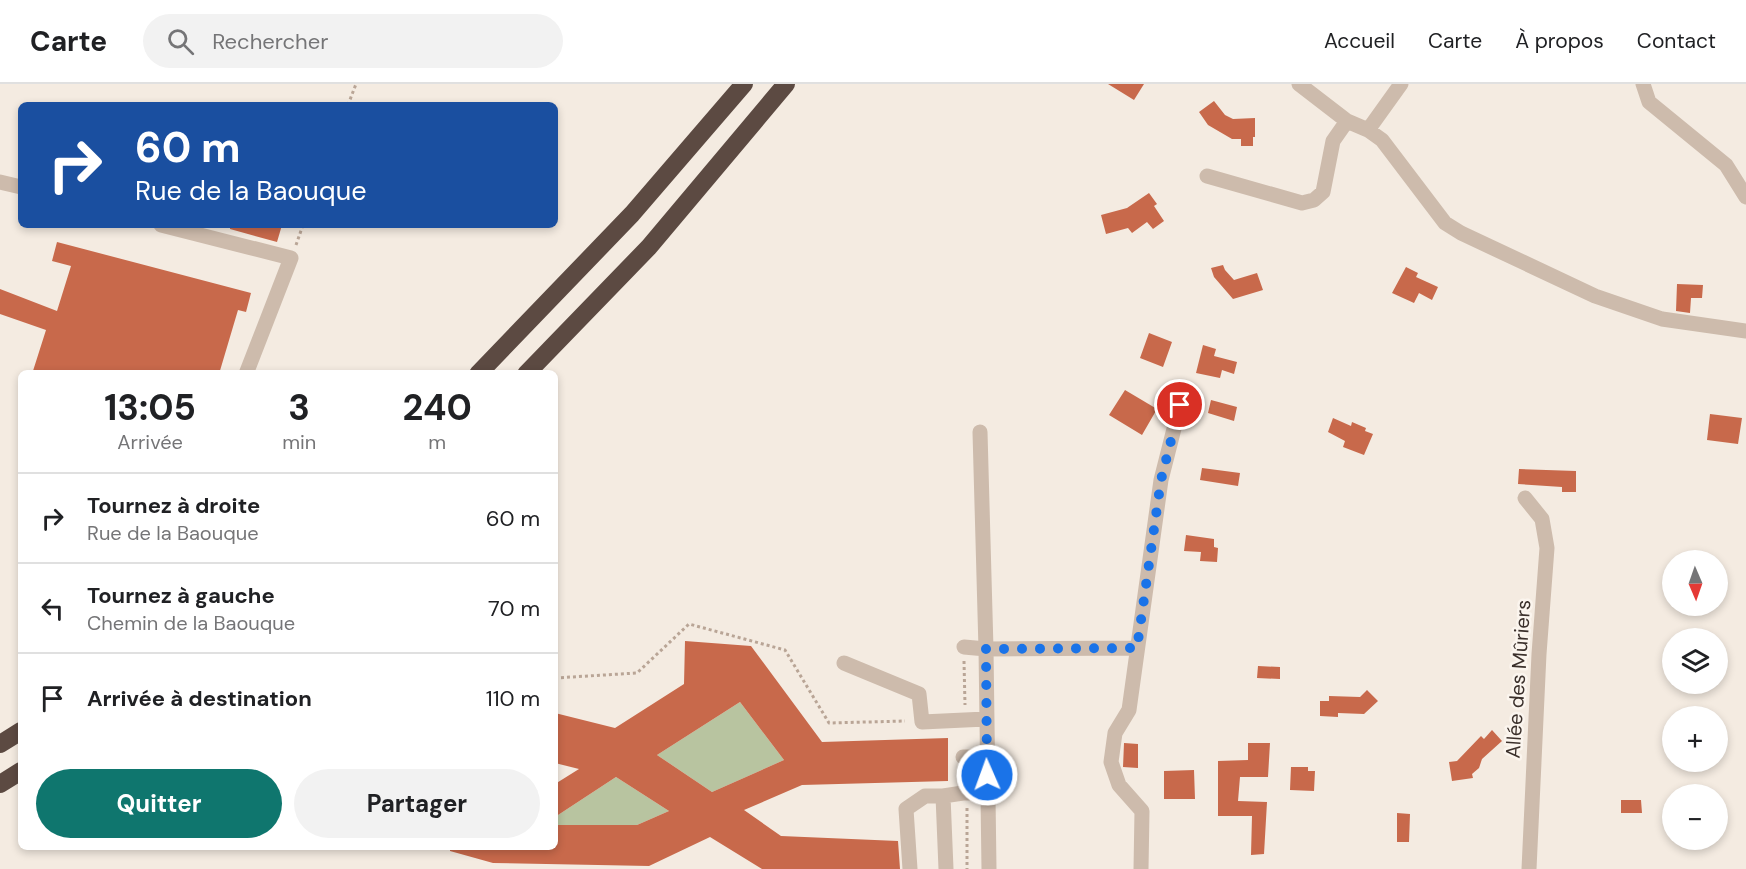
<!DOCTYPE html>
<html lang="fr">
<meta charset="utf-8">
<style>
body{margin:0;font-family:"DM Sans",sans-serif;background:#f2f2f2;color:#202124;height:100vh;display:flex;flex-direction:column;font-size:22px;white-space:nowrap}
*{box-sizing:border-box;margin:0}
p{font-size:20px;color:#757577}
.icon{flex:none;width:33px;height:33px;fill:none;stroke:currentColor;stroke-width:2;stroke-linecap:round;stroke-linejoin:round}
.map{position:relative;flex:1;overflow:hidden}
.details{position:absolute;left:18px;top:286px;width:540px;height:480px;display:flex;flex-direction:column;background:#fff;border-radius:9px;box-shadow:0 3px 9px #0003}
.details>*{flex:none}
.hud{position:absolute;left:18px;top:18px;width:540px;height:126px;border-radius:9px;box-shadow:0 3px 9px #0003;background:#1a4fa0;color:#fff;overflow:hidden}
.needle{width:39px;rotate:178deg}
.fabs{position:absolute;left:1662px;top:466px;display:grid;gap:12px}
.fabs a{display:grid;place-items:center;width:66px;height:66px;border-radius:50%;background:#fff;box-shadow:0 3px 9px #0003;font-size:30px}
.pin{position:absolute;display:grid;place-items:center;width:51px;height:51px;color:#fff;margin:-26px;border:3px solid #fff;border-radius:50%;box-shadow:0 2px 6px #0007}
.me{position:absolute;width:66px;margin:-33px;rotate:358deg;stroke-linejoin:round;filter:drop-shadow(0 0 4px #0008)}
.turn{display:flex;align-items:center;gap:21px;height:126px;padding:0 18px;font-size:27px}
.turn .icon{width:78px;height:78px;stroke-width:2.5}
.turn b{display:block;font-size:42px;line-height:51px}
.eta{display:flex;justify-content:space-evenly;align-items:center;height:102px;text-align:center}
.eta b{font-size:36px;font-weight:700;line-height:42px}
.button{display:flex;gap:12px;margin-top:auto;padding:12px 18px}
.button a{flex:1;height:69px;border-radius:36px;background:#0f766e;color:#fff;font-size:24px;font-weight:700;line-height:69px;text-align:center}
.button a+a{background:#f2f2f2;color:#202124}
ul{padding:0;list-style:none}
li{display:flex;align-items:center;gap:18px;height:90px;padding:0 18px;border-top:2px solid #e0e0e0}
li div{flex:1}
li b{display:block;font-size:22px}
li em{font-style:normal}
header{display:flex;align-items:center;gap:36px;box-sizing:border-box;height:84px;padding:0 30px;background:#fff;border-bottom:2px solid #e0e0e0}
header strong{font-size:28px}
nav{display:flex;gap:33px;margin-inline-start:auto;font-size:21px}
.search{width:420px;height:54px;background:#f2f2f2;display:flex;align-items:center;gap:15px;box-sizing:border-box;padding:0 21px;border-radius:33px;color:#757577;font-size:22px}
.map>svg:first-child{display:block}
</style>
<header>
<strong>Carte</strong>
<div class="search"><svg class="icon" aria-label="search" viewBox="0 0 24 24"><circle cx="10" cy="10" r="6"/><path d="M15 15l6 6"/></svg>Rechercher</div>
<nav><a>Accueil</a><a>Carte</a><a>À propos</a><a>Contact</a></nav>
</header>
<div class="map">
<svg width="1746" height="785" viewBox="0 0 1746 785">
<rect width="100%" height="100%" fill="#f4ebe1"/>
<path fill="#b8c4a0" d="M740,618L784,676L712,708L657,671Z
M616,693L669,727L637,741H555V733Z"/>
<path fill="#c8694b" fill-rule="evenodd" d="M1108,0H1144L1134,16Z
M1214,17L1225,31L1233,35L1255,34V53H1253V62H1241V55H1232L1208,41L1199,28Z
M1149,109L1157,120L1154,122L1164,137L1153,145L1147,138L1132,149L1128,144L1106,150L1101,131L1127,124Z
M230,141H282L277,158L230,145Z
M57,158L251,209L246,228L238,226L219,290H32L46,246L0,230V205L57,227L71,182L52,177Z
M1223,181L1225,186L1234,196L1257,189L1263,206L1233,215L1214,193L1211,184Z
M1406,183L1418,189L1416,193L1438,203L1432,216L1419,209L1414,219L1392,209Z
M1677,200L1703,201L1702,214H1691L1690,229L1676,227Z
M1149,249L1172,258L1163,283L1140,274Z
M1203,261L1216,265L1214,272L1237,278L1234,290L1222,286L1220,294L1196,289Z
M1125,306L1157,325L1142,351L1109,331Z
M1211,316L1237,323L1234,337L1208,329Z
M1710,330L1742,334L1738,360L1707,356Z
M1333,334L1351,342L1352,338L1366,344L1365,347L1373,350L1364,371L1343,363L1345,357L1328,348Z
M1202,384L1240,389L1238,402L1200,396Z
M1519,385L1576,387V408H1562V403L1518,400Z
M1186,451L1214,455V463L1218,464L1217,478L1200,477L1201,468L1184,467Z
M685,557L751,562L822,658L948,654V697L802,701L744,726L781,752L898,757L900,785H762L710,753L649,782L493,779L450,767V764H555V741H637L669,727L616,693L555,733V700L579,685L555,679V629L615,644L684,600ZM740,618L784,676L712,708L657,671Z
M1258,582L1280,583V595L1257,594Z
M1367,606L1378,617L1364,630L1338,629V633L1320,632V617H1329V612L1360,613Z
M1492,646L1502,657L1482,675L1479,684L1472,690L1473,694L1452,697L1449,678L1457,677L1481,652L1484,655Z
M1124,659L1138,660V684L1123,683Z
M1248,659H1270L1268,693H1240L1238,717L1267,718L1264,770L1251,771L1252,732H1218V677L1248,676Z
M1291,683H1308V687H1315L1314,707L1290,706Z
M1194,686L1195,715H1164V687Z
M1621,716H1641L1642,729H1621Z
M1397,729L1410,730L1409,758H1397Z"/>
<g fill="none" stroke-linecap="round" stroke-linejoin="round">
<path stroke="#b9a596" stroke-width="3" stroke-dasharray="3 3" stroke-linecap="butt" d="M348,21L356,0
M296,161L303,141
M964,577L965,621
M555,594L637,589L689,540L785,566L829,639L905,637
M967,724V785"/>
<path stroke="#cdbbac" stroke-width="15" d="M1299,0L1347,37L1368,46L1382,56L1445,139L1461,149L1595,212L1662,235L1746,247
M1643,0L1649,18L1726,81L1746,113
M1368,46L1401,0
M1207,92L1302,119L1314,116L1323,108L1333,57L1347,37
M0,98L21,103
M161,141L291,174L246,290
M1525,414L1542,435L1547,464L1539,570L1529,785
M964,563L986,565L980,348
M844,579L919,610L922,638L986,635
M963,673H986
M910,785L906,725L925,712H943
M946,785L943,712L963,709H987
M989,785L986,565L1137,564
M1141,785L1142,727L1119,701L1111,678L1115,649L1129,626L1161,396L1180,321"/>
<path stroke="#5c4a42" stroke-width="18" d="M478,290L632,130L744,0
M526,290L649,163L786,0
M0,660L21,647
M0,700L21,687"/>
</g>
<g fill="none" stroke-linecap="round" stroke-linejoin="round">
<path stroke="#1a73e8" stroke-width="10" stroke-dasharray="0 18" d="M987,691L986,565L1137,564L1161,396L1180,321"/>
</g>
<g text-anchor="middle" stroke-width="5" stroke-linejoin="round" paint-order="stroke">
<g font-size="20" fill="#3b302b" stroke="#fbf5ee">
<text transform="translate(1518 595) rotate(-86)" y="7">Allée des Mûriers</text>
</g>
</g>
</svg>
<div class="fabs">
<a><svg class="needle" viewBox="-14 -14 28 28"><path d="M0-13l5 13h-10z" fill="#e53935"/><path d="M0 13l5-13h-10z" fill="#757577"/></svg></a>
<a><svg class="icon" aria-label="layers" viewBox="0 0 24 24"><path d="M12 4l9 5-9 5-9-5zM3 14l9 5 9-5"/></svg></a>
<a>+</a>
<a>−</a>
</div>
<div class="pin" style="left:1180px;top:321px;background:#d93025"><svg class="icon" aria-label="arrive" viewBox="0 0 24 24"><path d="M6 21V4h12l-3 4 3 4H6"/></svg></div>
<svg class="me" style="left:987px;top:691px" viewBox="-20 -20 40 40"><circle r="17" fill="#1a73e8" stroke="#fff" stroke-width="3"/><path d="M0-11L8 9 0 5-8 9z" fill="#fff"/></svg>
<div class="hud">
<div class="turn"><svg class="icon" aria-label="right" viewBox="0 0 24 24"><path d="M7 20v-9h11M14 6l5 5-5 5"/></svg><div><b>60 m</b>Rue de la Baouque</div></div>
</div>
<section class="details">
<div class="eta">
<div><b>13:05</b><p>Arrivée</p></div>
<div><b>3</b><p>min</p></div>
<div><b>240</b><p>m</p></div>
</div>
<ul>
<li><svg class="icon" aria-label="right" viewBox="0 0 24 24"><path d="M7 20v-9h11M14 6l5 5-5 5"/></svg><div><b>Tournez à droite</b><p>Rue de la Baouque</p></div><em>60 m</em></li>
<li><svg class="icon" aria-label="left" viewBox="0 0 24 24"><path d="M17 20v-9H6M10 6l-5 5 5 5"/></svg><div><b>Tournez à gauche</b><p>Chemin de la Baouque</p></div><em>70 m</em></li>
<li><svg class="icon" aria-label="arrive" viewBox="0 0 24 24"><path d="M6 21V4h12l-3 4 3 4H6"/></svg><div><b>Arrivée à destination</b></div><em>110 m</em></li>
</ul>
<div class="button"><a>Quitter</a><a>Partager</a></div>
</section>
</div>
